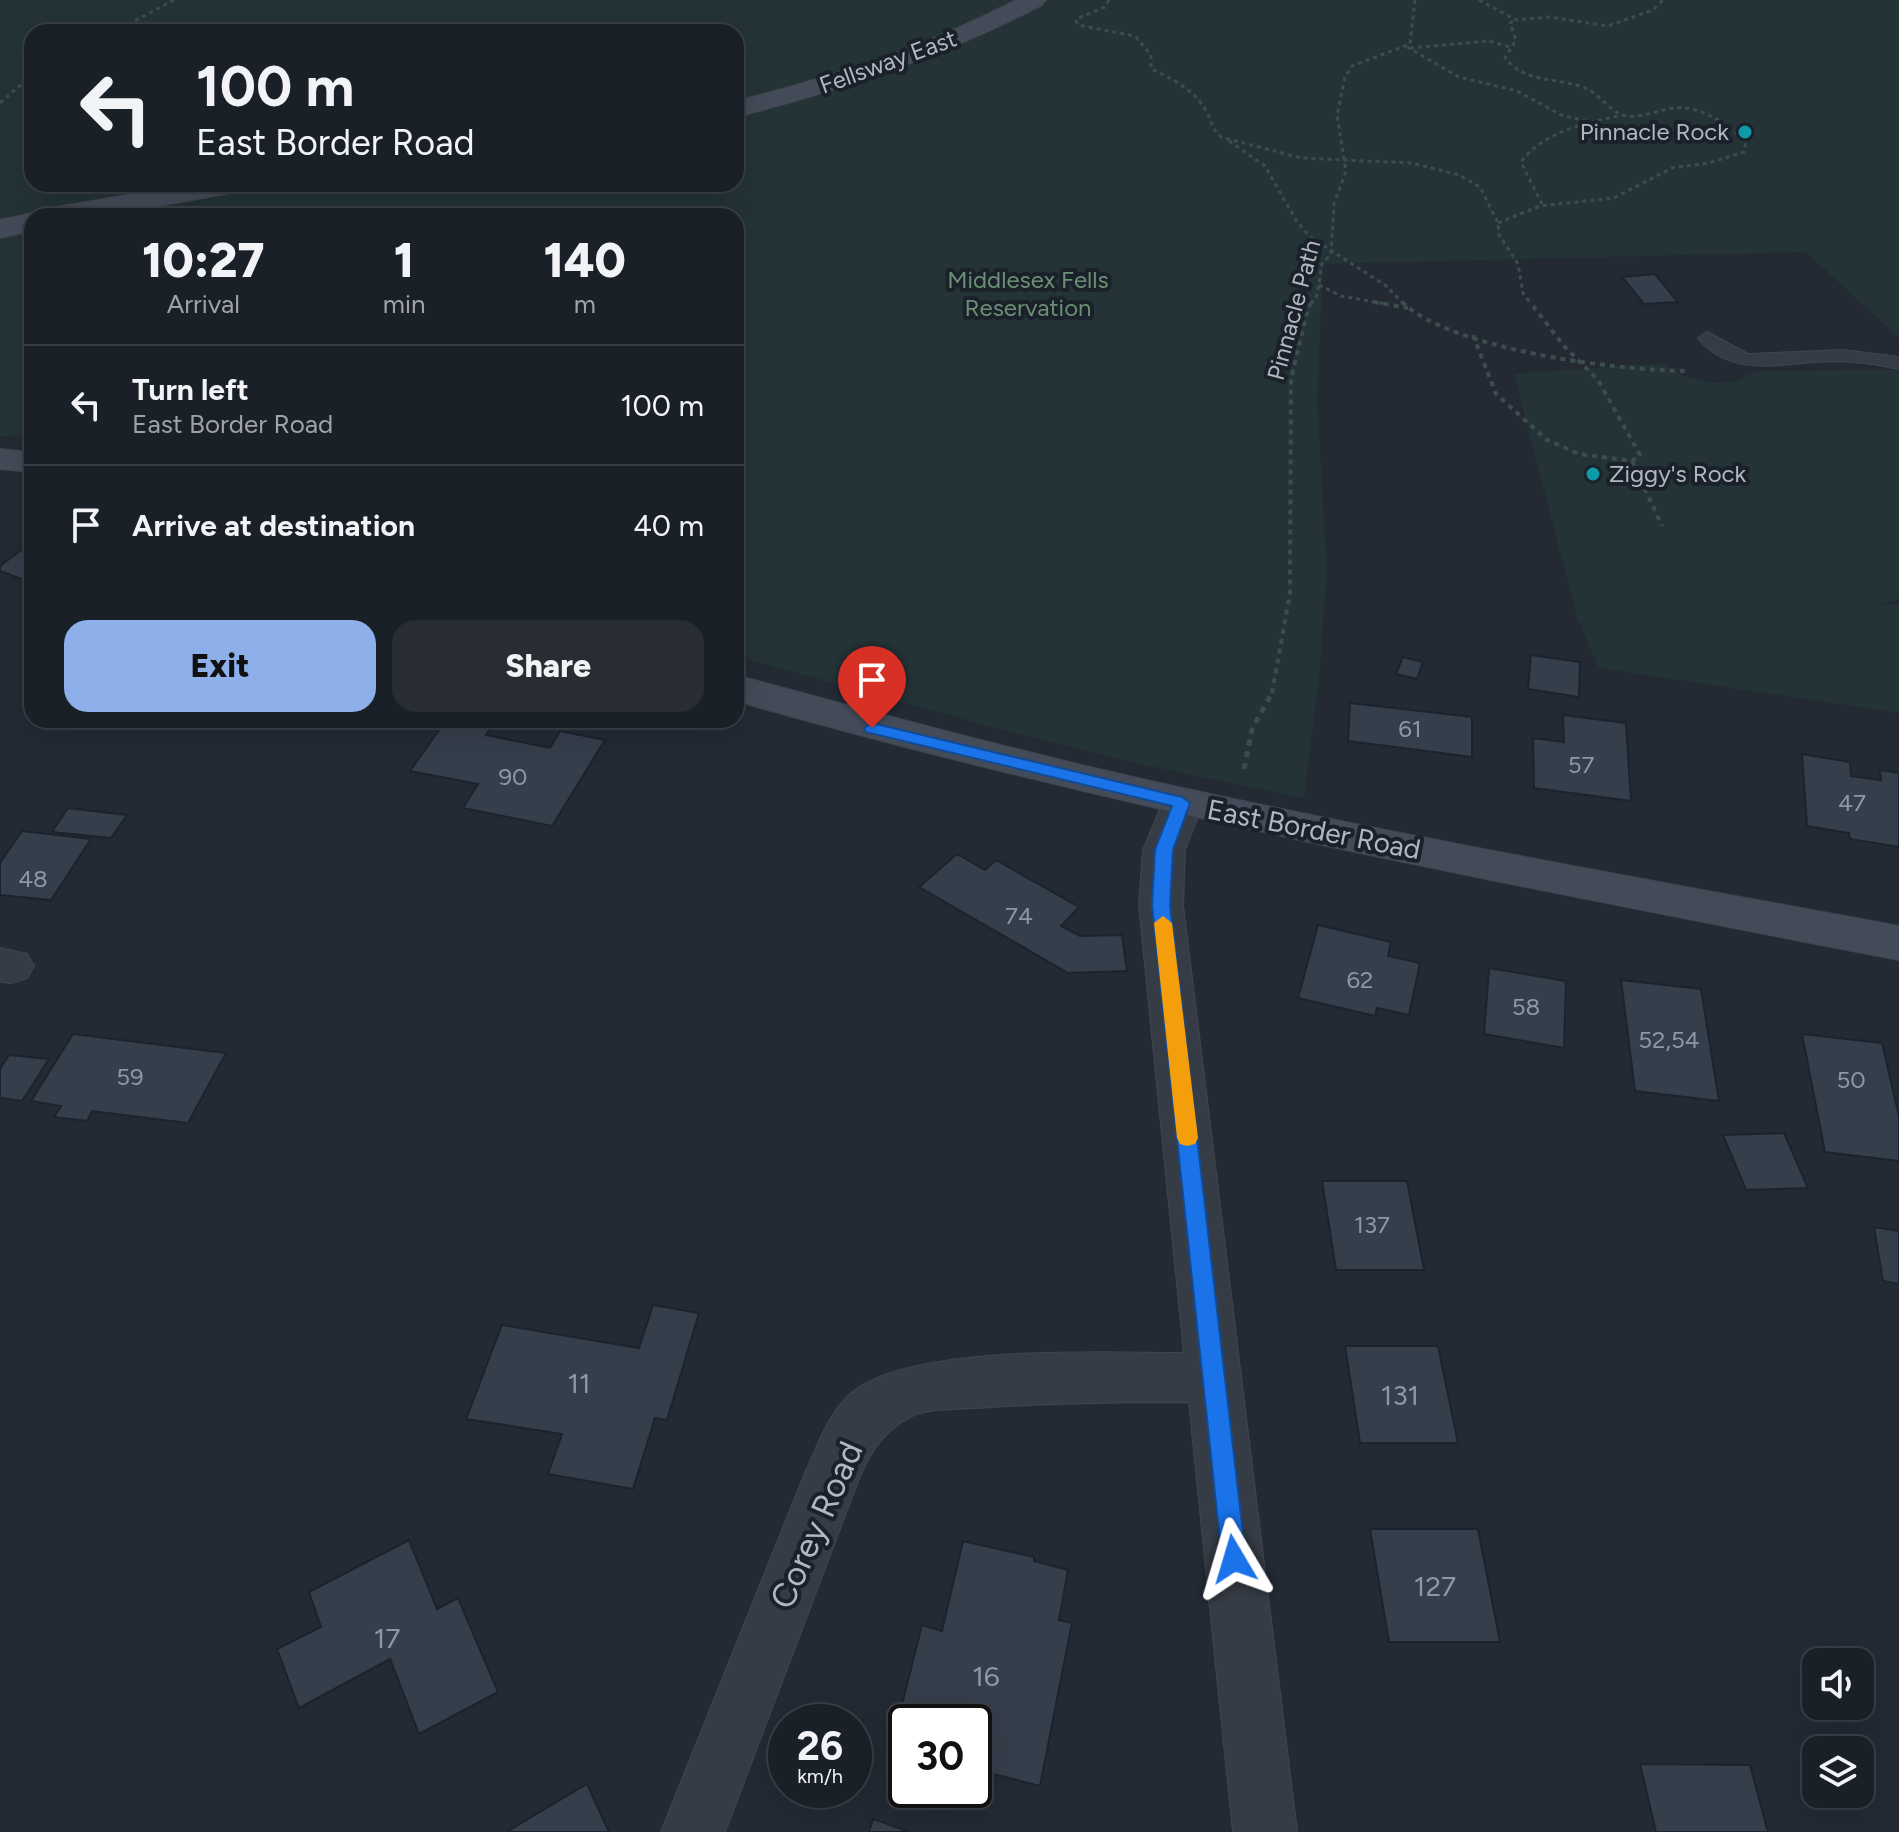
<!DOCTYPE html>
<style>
body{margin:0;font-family:Figtree,sans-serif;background:#272d33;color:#f1f3f6;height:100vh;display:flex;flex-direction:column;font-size:30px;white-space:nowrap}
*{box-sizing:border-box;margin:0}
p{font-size:26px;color:#9fa3a7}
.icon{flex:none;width:44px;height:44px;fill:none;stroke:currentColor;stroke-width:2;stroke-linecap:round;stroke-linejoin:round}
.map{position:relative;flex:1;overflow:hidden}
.details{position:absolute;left:24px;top:208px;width:720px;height:520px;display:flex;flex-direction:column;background:#1a2027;border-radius:24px;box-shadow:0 8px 32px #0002,0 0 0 2px #383e44}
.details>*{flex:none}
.top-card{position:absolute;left:24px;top:24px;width:720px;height:168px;border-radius:24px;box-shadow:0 8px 32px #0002,0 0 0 2px #383e44;background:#1a2027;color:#f1f3f6;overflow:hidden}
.fabs{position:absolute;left:1802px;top:1648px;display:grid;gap:16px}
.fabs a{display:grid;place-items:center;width:72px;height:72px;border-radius:16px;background:#1a2027;box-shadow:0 8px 32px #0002,0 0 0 2px #383e44;font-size:40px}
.speed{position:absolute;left:768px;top:1704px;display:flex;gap:16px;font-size:40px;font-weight:700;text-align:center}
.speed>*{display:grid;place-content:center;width:104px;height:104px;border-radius:50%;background:#1a2027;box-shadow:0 8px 32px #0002,0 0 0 2px #383e44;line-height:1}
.speed small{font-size:20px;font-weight:400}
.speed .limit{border:4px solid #111;border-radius:12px;background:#fff;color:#111}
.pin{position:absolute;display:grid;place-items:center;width:68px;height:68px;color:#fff;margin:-82px -34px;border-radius:50% 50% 50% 0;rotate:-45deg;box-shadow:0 0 8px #0007}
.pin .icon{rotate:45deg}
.me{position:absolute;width:88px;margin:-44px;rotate:353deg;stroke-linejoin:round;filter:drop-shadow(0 0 6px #0008)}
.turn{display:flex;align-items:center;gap:28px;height:168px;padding:0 40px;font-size:36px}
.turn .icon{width:104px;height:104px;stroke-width:2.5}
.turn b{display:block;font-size:56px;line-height:68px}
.eta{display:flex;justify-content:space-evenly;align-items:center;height:136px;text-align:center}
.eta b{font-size:48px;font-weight:800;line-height:56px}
.primary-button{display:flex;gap:16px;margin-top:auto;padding:16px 40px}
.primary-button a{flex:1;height:92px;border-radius:24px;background:#8db0ea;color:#111;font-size:32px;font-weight:800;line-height:92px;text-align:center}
.primary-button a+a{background:#272d33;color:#f1f3f6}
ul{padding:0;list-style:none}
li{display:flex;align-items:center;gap:24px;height:120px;padding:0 40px;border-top:2px solid #383e44}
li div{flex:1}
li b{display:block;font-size:30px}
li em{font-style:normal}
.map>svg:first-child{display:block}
</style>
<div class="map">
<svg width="1899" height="1832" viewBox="0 0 1899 1832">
<rect width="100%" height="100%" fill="#232a34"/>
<path fill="#243336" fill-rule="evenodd" d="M0,0H1899V338L1806,252L1323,264L1317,401L1327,570L1319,678L1304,798L1125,761L1007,731L736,656V216H32V438L0,436ZM32,32H736V184H32Z
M1663,363L1685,377L1712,383L1732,382L1758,371L1899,370V599L1877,605H1899V713L1599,668L1577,617L1514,374Z"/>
<path fill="#353e4b" stroke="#1d232c" stroke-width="2" d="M1655,274L1678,302L1644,304L1622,277Z
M32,542V583L0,571V566Z
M1531,655L1580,662L1579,697L1528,689Z
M1403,657L1423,662L1417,679L1396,674Z
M1350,703L1472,717V757L1348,741Z
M1563,715L1626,723L1631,801L1534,788L1533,738L1564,742Z
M446,720H496L486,735L550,748L560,731L605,740L552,826L463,808L478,784L410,771Z
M1802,754L1850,762L1851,776L1881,780L1880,770L1899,773V847L1850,839L1849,833L1807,826Z
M68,808L127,815L111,838L52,832Z
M22,831L91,839L51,900L0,895V863Z
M957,854L985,870L996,860L1079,907L1061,926L1080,936L1122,935L1127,971L1068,973L919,887Z
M1318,925L1391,942L1388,956L1420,963L1409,1015L1377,1008L1375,1016L1298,998Z
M1489,968L1566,981L1564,1048L1484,1034Z
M1621,980L1701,989L1719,1101L1635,1091Z
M73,1034L226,1053L188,1123L92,1111L87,1121L54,1117L61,1106L31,1101Z
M1802,1034L1882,1043L1899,1116V1161L1825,1152Z
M9,1055L49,1059L22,1101L0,1098V1069Z
M1784,1133L1808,1188L1746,1190L1723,1135Z
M1322,1181H1407L1424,1270H1336Z
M1874,1227L1899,1231V1284L1883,1281Z
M653,1305L699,1313L667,1420L655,1418L633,1489L548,1474L562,1434L466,1419L502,1325L639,1348Z
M1345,1346H1438L1458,1443H1360Z
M1370,1529H1478L1500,1642H1389Z
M409,1540L437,1609L458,1598L498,1692L419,1734L390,1659L299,1708L277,1649L321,1627L309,1592Z
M963,1541L1034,1557V1561L1068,1570L1059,1620L1072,1623L1040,1786L974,1769V1722H906V1752L891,1748L922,1625L942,1631Z
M1640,1764L1750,1765L1768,1832H1656Z
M587,1784L609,1832H508V1831Z
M873,1819L910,1832H869Z"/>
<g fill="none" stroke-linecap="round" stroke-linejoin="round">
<defs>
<path id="lane" d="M1707,332L1748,354L1843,350L1899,357V369C1877,364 1854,361 1831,361C1786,362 1731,380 1698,338Z"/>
<path id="street" d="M1182,789L1197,793L1203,803L1185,850L1183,905L1297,1832H1233L1189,1402C1118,1402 1047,1403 976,1408C955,1409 929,1408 910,1417C885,1430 871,1451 860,1476L725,1832H661L805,1473C817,1447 828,1414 850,1394C909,1343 1105,1353 1184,1353L1139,905L1143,850L1167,793Z
M0,948L27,954L34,966L27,978L11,983L0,982Z"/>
<path id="secondary" d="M1016,0H1046L1042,5C945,56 843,90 736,117V101C833,77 927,46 1016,0Z
M189,184H250L246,190L236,192L104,216H43L47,210L57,207Z
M32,213L42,216H32V231L0,238V220Z
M0,449L32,452V472L0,469Z
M736,675C880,714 1024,753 1169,785C1411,838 1655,881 1899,926V960C1508,885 1119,810 736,701Z"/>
</defs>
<use href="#lane" stroke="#3f454f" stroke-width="2"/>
<use href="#street" stroke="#3f454f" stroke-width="2"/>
<use href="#secondary" stroke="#3f454f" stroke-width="2"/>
<path stroke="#3d4d4e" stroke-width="3" stroke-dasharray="4 4" stroke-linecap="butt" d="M1109,0L1105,7L1079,18L1076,21L1078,25L1135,36L1151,55V69C1170,77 1194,90 1205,109C1213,121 1209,126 1221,137L1301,158L1412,163L1459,175L1480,187L1498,223L1499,235L1518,264L1523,293L1531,304
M1479,0L1516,20L1549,17L1608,26L1653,10L1663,0
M114,32L174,0
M1407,47L1459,77L1517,91L1561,115L1586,121
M1410,48L1489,41L1510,47
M0,103L32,75
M1229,141L1265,166L1297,222L1310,237L1385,285L1404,304
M1542,204L1521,162C1544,131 1587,123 1622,115
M1498,223L1540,206L1614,198L1672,168L1709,163L1744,152L1746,142C1723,121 1695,101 1663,110C1651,113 1638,118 1626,116C1609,112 1600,94 1585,88C1557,77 1526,84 1505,58L1516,40L1510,23L1516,20
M1319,285L1341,296L1386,304
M1311,304L1317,295L1322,264L1331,254L1334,204L1346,171L1337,116L1345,77L1352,66L1410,44L1415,0"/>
<path stroke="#3d4d4e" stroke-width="4" stroke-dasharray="5 5" stroke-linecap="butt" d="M1374,302L1408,308
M1402,302C1452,350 1616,370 1685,371
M1473,335L1496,394L1547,440L1579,454L1632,461L1640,455L1598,380L1564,346L1530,302
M1632,461L1662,526
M1272,693L1290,593L1291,379L1308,308L1312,302"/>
<path stroke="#3d4d4e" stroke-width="5" stroke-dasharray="6 6" stroke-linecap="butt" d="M1244,769L1252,729L1273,691"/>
<use href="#lane" fill="#363c45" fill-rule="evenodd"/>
<use href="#street" fill="#363c45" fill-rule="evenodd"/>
<use href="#secondary" fill="#444b58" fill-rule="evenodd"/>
</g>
<path fill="#1a73e8" stroke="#114b97" stroke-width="2" d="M872,723L1182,797L1190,803L1173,850L1170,905L1246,1559L1242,1567L1234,1570L1225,1567L1222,1559L1152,905L1155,850L1172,806L866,732L864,728Z"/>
<path fill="#f59e0b" d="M1163,916L1172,923L1198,1138L1195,1144L1187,1146L1180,1144L1177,1138L1154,923Z"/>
<g fill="#0f9aa8" stroke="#1b212a" stroke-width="3">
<circle cx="1745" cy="132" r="8"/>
<circle cx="1593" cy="474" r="8"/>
</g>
<g text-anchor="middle" stroke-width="8" stroke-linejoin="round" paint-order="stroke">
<g font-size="24" fill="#b0b7c2" stroke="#1b212a">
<text transform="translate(888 62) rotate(-20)" y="8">Fellsway East</text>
<text transform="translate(1294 310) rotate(-75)" y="8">Pinnacle Path</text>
</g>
<g font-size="24" fill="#b0b7c2" stroke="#1b212a" text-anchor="end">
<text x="1729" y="140">Pinnacle Rock</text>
<text x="1609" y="482" text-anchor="start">Ziggy's Rock</text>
</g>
<g font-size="24" fill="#6b8f73" stroke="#1b212a">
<text x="1028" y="288">Middlesex Fells<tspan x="1028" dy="28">Reservation</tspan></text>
</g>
<g font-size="24" fill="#8f97a2">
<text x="1410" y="737">61</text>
<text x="1581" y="773">57</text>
<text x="513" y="785">90</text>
<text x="1852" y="811">47</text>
<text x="33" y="887">48</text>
<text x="1019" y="924">74</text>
<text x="1360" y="988">62</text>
<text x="1526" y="1015">58</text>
<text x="1669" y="1048">52,54</text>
<text x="130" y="1085">59</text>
<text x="1851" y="1088">50</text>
<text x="1372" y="1233">137</text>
</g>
<g font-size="28" fill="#b0b7c2" stroke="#1b212a">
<text transform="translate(1314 829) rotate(11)" y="10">East Border Road</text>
</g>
<g font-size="28" fill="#8f97a2">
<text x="579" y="1393">11</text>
<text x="1400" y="1405">131</text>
<text x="1435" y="1596">127</text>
<text x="387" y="1648">17</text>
<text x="986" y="1686">16</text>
</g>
<g font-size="34" fill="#b0b7c2" stroke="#1b212a">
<text transform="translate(816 1525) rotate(-66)" y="12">Corey Road</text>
</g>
</g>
</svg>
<div class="fabs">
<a><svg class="icon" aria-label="sound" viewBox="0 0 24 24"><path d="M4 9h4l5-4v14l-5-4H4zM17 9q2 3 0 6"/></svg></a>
<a><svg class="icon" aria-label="layers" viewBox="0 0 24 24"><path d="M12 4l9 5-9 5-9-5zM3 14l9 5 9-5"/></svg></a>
</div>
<div class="speed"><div>26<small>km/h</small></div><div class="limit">30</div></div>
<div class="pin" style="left:872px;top:728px;background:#d93025"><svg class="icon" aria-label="arrive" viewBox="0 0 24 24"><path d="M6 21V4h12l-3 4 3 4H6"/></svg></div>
<svg class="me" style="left:1234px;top:1559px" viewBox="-20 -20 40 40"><path d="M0-17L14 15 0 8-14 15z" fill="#1a73e8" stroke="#fff" stroke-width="4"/></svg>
<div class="top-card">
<div class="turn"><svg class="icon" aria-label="left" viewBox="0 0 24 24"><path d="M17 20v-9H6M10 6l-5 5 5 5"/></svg><div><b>100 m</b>East Border Road</div></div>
</div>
<section class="details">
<div class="eta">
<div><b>10:27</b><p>Arrival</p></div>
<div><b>1</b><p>min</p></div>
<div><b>140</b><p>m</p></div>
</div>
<ul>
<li><svg class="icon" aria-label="left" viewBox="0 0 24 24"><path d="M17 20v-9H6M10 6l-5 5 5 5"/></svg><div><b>Turn left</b><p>East Border Road</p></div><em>100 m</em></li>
<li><svg class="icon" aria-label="arrive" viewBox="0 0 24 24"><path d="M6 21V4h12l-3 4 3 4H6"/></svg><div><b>Arrive at destination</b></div><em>40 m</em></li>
</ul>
<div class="primary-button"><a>Exit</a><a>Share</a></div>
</section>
</div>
